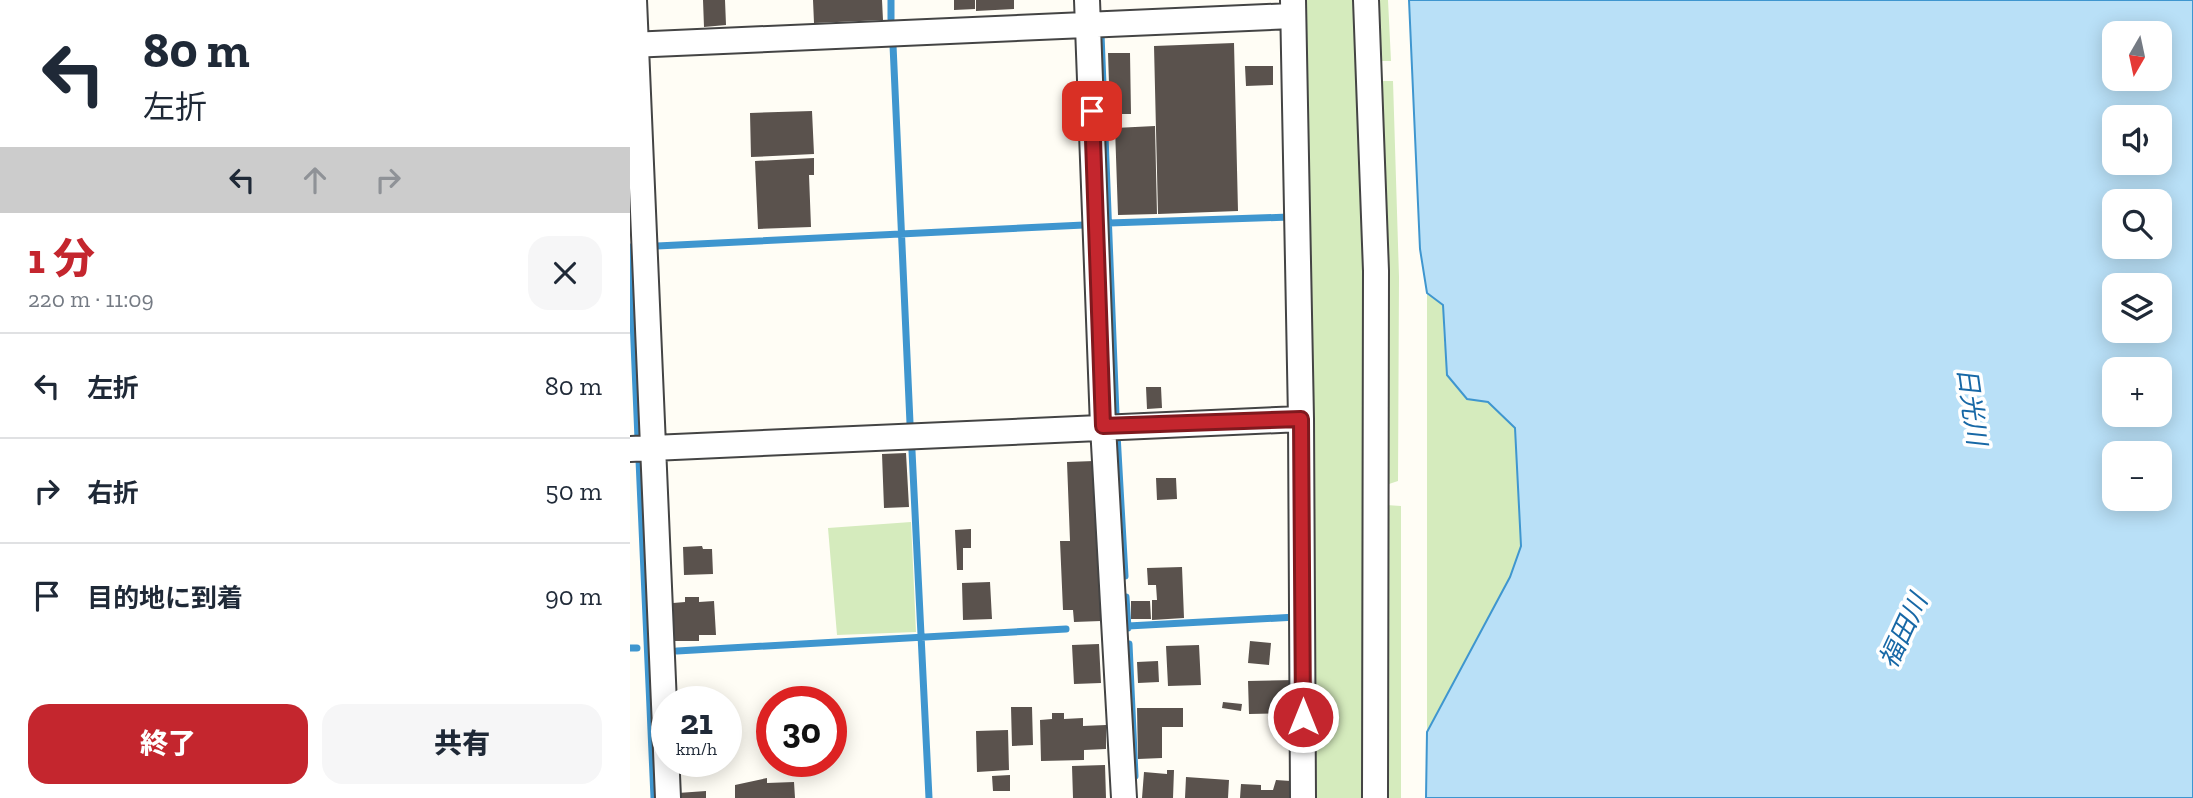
<!DOCTYPE html>
<html lang="ja">
<meta charset="utf-8">
<style>
body{margin:0;font-family:"Zilla Slab","Noto Sans JP",serif;background:#f6f6f7;color:#1f2937;height:100vh;display:flex;flex-direction:column;font-size:26px;white-space:nowrap}
*{box-sizing:border-box;margin:0}
p{font-size:23px;color:#747a83}
.icon{flex:none;width:38px;height:38px;fill:none;stroke:currentColor;stroke-width:2;stroke-linecap:round;stroke-linejoin:round}
.map{position:relative;flex:1;overflow:hidden}
.details{display:flex;flex-direction:column;background:#fff;width:630px}
.details>*{flex:none}
.banner{background:#fff;color:#1f2937;overflow:hidden}
.needle{width:46px;rotate:189deg}
.tools{position:absolute;left:1472px;top:21px;display:grid;gap:14px}
.tools a{display:grid;place-items:center;width:70px;height:70px;border-radius:14px;background:#fff;box-shadow:0 4px 18px #0003;font-size:35px}
.speed{position:absolute;left:21px;top:686px;display:flex;gap:14px;font-size:35px;font-weight:700;text-align:center}
.speed>*{display:grid;place-content:center;width:91px;height:91px;border-radius:50%;background:#fff;box-shadow:0 4px 18px #0003;line-height:1}
.speed small{font-size:18px;font-weight:400}
.speed .limit{border:10px solid #d22;background:#fff;color:#111}
.pin{position:absolute;display:grid;place-items:center;width:60px;height:60px;color:#fff;margin:-30px;border-radius:14px;box-shadow:0 4px 10px #0006}
.me{position:absolute;width:77px;margin:-38px;rotate:0deg;stroke-linejoin:round;filter:drop-shadow(0 0 5px #0008)}
.turn{display:flex;align-items:center;gap:24px;height:147px;padding:0 28px;font-size:32px}
.turn .icon{width:91px;height:91px;stroke-width:2.5}
.turn b{display:block;font-size:49px;line-height:60px}
.lanes{display:flex;align-items:center;height:66px;padding:0 28px;background:#0003;justify-content:center;gap:35px;direction:ltr}
.lanes .off{opacity:.35}
.round{display:grid;place-items:center;flex:none;width:74px;height:74px;border-radius:21px;background:#f6f6f7}
.overview{display:flex;align-items:center;justify-content:space-between;height:119px;padding:0 28px}
h1{font-size:42px;font-weight:800;line-height:52px;color:#c4262e}
.cta{display:flex;gap:14px;margin-top:auto;padding:14px 28px}
.cta a{flex:1;height:80px;border-radius:21px;background:#c4262e;color:#fff;font-size:28px;font-weight:800;line-height:80px;text-align:center}
.cta a+a{background:#f6f6f7;color:#1f2937}
ul{padding:0;list-style:none}
li{display:flex;align-items:center;gap:21px;height:105px;padding:0 28px;border-top:2px solid #e0e1e3}
li div{flex:1}
li b{display:block;font-size:26px}
li em{font-style:normal}
main{display:flex;flex:1;min-height:0}
.map>svg:first-child{display:block}
</style>
<main>
<section class="details">
<div class="banner">
<div class="turn"><svg class="icon" aria-label="left" viewBox="0 0 24 24"><path d="M17 20v-9H6M10 6l-5 5 5 5"/></svg><div><b>80 m</b>左折</div></div>
<div class="lanes"><svg class="icon" aria-label="left" viewBox="0 0 24 24"><path d="M17 20v-9H6M10 6l-5 5 5 5"/></svg><svg class="icon off" aria-label="ahead" viewBox="0 0 24 24"><path d="M12 20V5M6 11l6-6 6 6"/></svg><svg class="icon off" aria-label="right" viewBox="0 0 24 24"><path d="M7 20v-9h11M14 6l5 5-5 5"/></svg></div>
</div>
<div class="overview"><div><h1>1 分</h1><p>220 m · 11:09</p></div><a class="round"><svg class="icon" aria-label="close" viewBox="0 0 24 24"><path d="M6 6l12 12M18 6L6 18"/></svg></a></div>
<ul>
<li><svg class="icon" aria-label="left" viewBox="0 0 24 24"><path d="M17 20v-9H6M10 6l-5 5 5 5"/></svg><div><b>左折</b></div><em>80 m</em></li>
<li><svg class="icon" aria-label="right" viewBox="0 0 24 24"><path d="M7 20v-9h11M14 6l5 5-5 5"/></svg><div><b>右折</b></div><em>50 m</em></li>
<li><svg class="icon" aria-label="arrive" viewBox="0 0 24 24"><path d="M6 21V4h12l-3 4 3 4H6"/></svg><div><b>目的地に到着</b></div><em>90 m</em></li>
</ul>
<div class="cta"><a>終了</a><a>共有</a></div>
</section>
<div class="map">
<svg width="1563" height="798" viewBox="0 0 1563 798">
<rect width="100%" height="100%" fill="#fffdf5"/>
<path fill="#d5ebbd" d="M673,0H724L735,272L737,798H687Z
M744,0H758L761,61H747Z
M748,81H763L769,277L768,481L756,485Z
M797,293L813,305L814,342L837,398L858,402L885,428L891,545L880,577L797,732Z
M756,505L771,506V798H755Z
M281,522L286,632L207,635L198,528Z"/>
<path fill="#b9e0f7" stroke="#3f96cf" stroke-width="2" fill-rule="evenodd" d="M779,0H1563V798H796L797,732L880,577L891,546L885,428L858,402L837,399L817,375L813,305L797,293L790,249ZM1484,33H1530V79H1484ZM1484,117H1530V163H1484ZM1484,201H1530V247H1484ZM1484,285H1530V331H1484ZM1484,369H1530V415H1484ZM1484,453H1530V499H1484Z"/>
<g fill="none" stroke-linecap="round" stroke-linejoin="round">
<path stroke="#3f96cf" stroke-width="7" d="M261,0V19
M471,34L486,415
M263,45L280,423
M479,223L659,217
M27,246L454,225
M0,247L8,439
M487,434L495,576
M282,451L299,798
M9,460L24,798
M496,597L498,628
M498,626L666,617
M499,644L505,776
M0,648H7
M47,651L436,629"/>
</g>
<path fill="#5a524d" d="M73,0H95L96,25L74,27Z
M183,0H252L253,20L184,23Z
M324,0H345V9L324,10Z
M346,0H384V9L346,11Z
M604,43L608,211L528,214L524,46Z
M478,53H500L501,114H480Z
M615,66H643V85L616,86Z
M182,111L184,154L121,157L120,113Z
M525,126L527,214L488,215L485,128Z
M184,158V175H179L181,227L128,229L125,161Z
M516,387H531L532,408L517,409Z
M276,453L279,507L254,508L252,454Z
M464,461L471,621L444,622L443,610H433L430,541H440L437,462Z
M526,478H546L547,499L527,500Z
M341,529V548H333V570H327L325,530Z
M72,546L73,549H82L83,574L54,575L53,547Z
M552,567L554,618L522,620V600H527L526,585H518L517,568Z
M360,582L362,619L333,620L332,583Z
M55,597H69V602L84,601L86,635H69V641H44L43,603L55,602Z
M501,601H520L521,619H501Z
M620,641L641,643L639,665L618,663Z
M469,644L471,683L444,684L442,645Z
M569,645L571,685L538,686L536,646Z
M528,661L529,682L508,683L507,662Z
M665,680L666,713L619,714L618,681Z
M593,702L612,704L611,711L592,708Z
M381,707H402L403,745L382,746Z
M507,708H553V727H532V758L508,759Z
M422,713H434V719L453,718V726L476,725V749L454,750V760L411,761L410,720L422,719Z
M378,730L379,770L347,772L346,731Z
M475,765L476,798H443L442,766Z
M537,770H544L543,798H512L514,772L537,774Z
M380,775V791H363L362,776Z
M556,777L599,780L598,798H555Z
M137,778V783L164,782L165,798H105V785Z
M646,780L661,781L664,798H610L611,784L631,785V790H643Z
M76,791V798H48V793Z"/>
<g fill="none" stroke-linecap="round" stroke-linejoin="round">
<defs>
<path id="minor" d="M4,0L38,798
M457,0L473,426L494,798
M663,0L671,419L673,798
M736,0L746,271L745,798
M0,45L662,16
M0,449L671,419"/>
</defs>
<use href="#minor" stroke="#444" stroke-width="28"/>
<use href="#minor" stroke="#fff" stroke-width="24"/>
</g>
<g fill="none" stroke-linecap="round" stroke-linejoin="round">
<defs>
<path id="route" d="M462,111L473,426L671,419L673,717"/>
</defs>
<use href="#route" stroke="#7f191e" stroke-width="18"/>
<use href="#route" stroke="#c4262e" stroke-width="12"/>
</g>
<g text-anchor="middle" stroke-width="7" stroke-linejoin="round" paint-order="stroke">
<g font-size="26" font-style="italic" fill="#1768a6" stroke="#fff">
<text transform="translate(1342 406) rotate(82)" y="9">日光川</text>
<text transform="translate(1273 631) rotate(-65)" y="9">福田川</text>
</g>
</g>
</svg>
<div class="tools">
<a><svg class="needle" viewBox="-14 -14 28 28"><path d="M0-13l5 13h-10z" fill="#e53935"/><path d="M0 13l5-13h-10z" fill="#747a83"/></svg></a>
<a><svg class="icon" aria-label="sound" viewBox="0 0 24 24"><path d="M4 9h4l5-4v14l-5-4H4zM17 9q2 3 0 6"/></svg></a>
<a><svg class="icon" aria-label="search" viewBox="0 0 24 24"><circle cx="10" cy="10" r="6"/><path d="M15 15l6 6"/></svg></a>
<a><svg class="icon" aria-label="layers" viewBox="0 0 24 24"><path d="M12 4l9 5-9 5-9-5zM3 14l9 5 9-5"/></svg></a>
<a>+</a>
<a>−</a>
</div>
<div class="speed"><div>21<small>km/h</small></div><div class="limit">30</div></div>
<div class="pin" style="left:462px;top:111px;background:#d93025"><svg class="icon" aria-label="arrive" viewBox="0 0 24 24"><path d="M6 21V4h12l-3 4 3 4H6"/></svg></div>
<svg class="me" style="left:673px;top:717px" viewBox="-20 -20 40 40"><circle r="17" fill="#c4262e" stroke="#fff" stroke-width="3"/><path d="M0-11L8 9 0 5-8 9z" fill="#fff"/></svg>
</div>
</main>
